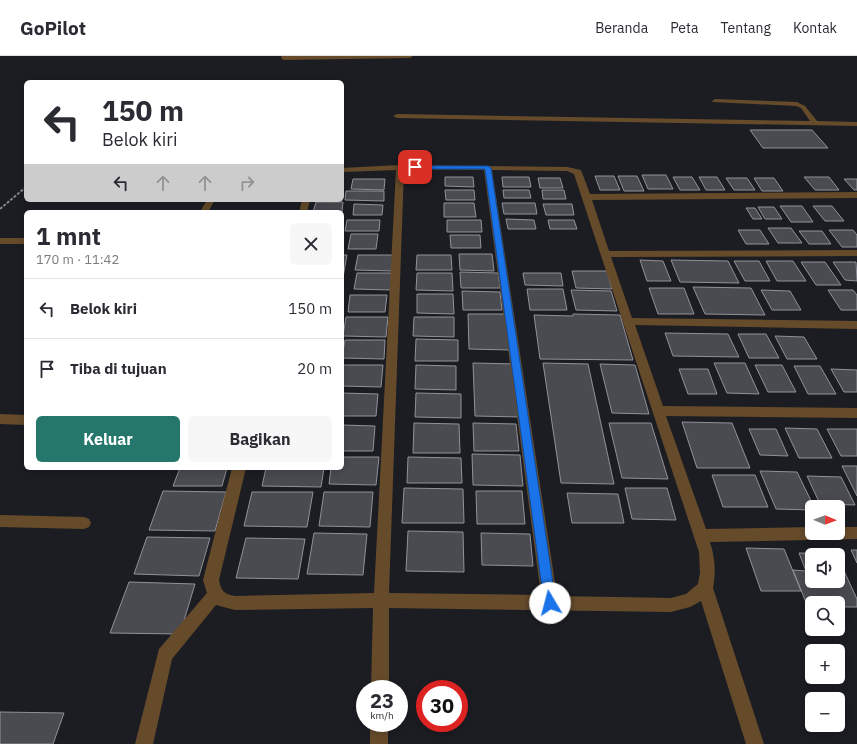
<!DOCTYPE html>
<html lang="id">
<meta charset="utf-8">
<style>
body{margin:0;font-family:"IBM Plex Sans",sans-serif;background:#f7f7f7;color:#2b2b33;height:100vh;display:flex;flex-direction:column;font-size:15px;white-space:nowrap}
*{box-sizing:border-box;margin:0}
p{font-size:13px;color:#7c7c81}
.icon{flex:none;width:22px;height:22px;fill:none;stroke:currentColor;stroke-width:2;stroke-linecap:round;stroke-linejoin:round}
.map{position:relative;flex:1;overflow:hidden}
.side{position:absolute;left:24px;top:154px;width:320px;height:260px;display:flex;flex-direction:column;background:#fff;border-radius:6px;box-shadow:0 2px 10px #0003}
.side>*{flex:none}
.guide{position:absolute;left:24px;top:24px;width:320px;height:122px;border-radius:6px;box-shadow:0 2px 10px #0003;background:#fff;color:#2b2b33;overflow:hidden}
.needle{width:26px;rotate:91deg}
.controls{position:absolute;left:805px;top:444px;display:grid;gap:8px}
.controls a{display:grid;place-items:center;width:40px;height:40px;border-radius:6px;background:#fff;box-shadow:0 2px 10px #0003;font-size:20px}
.speed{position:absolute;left:356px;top:624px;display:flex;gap:8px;font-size:20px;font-weight:700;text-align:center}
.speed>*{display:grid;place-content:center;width:52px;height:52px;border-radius:50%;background:#fff;box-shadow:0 2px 10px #0003;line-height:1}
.speed small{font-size:10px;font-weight:400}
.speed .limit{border:6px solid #d22;background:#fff;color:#111}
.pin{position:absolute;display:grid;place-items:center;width:34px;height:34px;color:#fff;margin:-17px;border-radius:8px;box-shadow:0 2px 6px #0006}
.me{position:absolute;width:44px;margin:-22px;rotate:352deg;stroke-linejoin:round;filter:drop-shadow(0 0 3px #0008)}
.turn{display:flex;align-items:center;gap:14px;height:84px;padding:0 12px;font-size:18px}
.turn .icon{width:52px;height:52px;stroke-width:2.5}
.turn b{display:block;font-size:28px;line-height:34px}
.lanes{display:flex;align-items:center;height:38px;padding:0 12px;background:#0003;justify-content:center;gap:20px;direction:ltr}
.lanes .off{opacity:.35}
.round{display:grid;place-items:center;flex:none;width:42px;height:42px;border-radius:6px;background:#f7f7f7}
.overview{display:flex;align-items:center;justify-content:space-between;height:68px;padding:0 12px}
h1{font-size:24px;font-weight:700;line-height:30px}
.action{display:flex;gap:8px;margin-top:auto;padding:8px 12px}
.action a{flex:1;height:46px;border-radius:6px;background:#25776c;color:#fff;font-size:16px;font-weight:700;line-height:46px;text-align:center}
.action a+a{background:#f7f7f7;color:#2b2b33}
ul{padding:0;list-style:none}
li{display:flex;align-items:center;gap:12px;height:60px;padding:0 12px;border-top:1px solid #e1e1e2}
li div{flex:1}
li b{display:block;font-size:15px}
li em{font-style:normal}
header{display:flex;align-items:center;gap:24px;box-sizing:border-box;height:56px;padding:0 20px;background:#fff;border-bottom:1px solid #e1e1e2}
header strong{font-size:19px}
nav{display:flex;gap:22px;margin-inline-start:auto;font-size:14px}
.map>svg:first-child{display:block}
</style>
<header>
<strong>GoPilot</strong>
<nav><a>Beranda</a><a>Peta</a><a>Tentang</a><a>Kontak</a></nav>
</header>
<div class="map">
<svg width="857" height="688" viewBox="0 0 857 688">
<rect width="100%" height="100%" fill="#1c1d23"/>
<path fill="#4a4a51" stroke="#919199" d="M750,74H812L828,92H763Z
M642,119H666L673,133H648Z
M595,120H614L620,134H600Z
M618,120H637L644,135H624Z
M445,121H473L474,131L445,130Z
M502,121H529L531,131H503Z
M673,121H692L700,134H680Z
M699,121H717L725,134H706Z
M804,121H829L839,134H815Z
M538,122H560L563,132H540Z
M726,122H747L755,134H734Z
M754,122H774L783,135H762Z
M353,123H385L384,134L351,133Z
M844,123H857V134H854Z
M445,134H474L475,144H446Z
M503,134H529L531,142H504Z
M542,134H564L566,143H543Z
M346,135H384V145L345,144Z
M316,146H343L342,156H313Z
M444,147H474L476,161H444Z
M502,147H535L537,158H504Z
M354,148L383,149L382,159H353Z
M543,148H572L574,159H546Z
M780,150H802L813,166H791Z
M813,150H832L844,165H825Z
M758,151H774L782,163H765Z
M746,152H755L762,163H753Z
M506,163L534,164L536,173H508Z
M347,164H380L379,175H345Z
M447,164H481L482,176H447Z
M548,164H574L577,173H550Z
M768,172H791L802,187H778Z
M738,174H760L769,188H746Z
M829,174H853L857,179V191H842Z
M799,175H822L831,188H809Z
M351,178H378L376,193H348Z
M450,179H480L481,192H451Z
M459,198H492L494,215L460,214Z
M342,199H347L342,227Z
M358,199H394L393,215L355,214Z
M417,199H451L452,214H416Z
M640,204L663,205L671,225H647Z
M671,204L728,205L739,227L680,226Z
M734,205H759L770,225H745Z
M766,205H793L806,225H777Z
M801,206H825L841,229H816Z
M833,206H856L857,225L845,224Z
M572,215H607L612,233L576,232Z
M460,216L498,217L500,232H461Z
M357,217H393L391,234L354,233Z
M417,217H452L453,235L416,234Z
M523,217H561L563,230L525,229Z
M693,231L751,232L765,259L705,258Z
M649,232H684L694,258H658Z
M527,233H563L567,254H530Z
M571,234L611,235L617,255L576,254Z
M761,234L790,235L801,254H772Z
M828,234H853L857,239V254H841Z
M462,235L500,236L502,254H463Z
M417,238H453L454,258L417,257Z
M350,239H387L385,256H348Z
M468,258H506L510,294L469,293Z
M573,258L620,259L633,304L540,303L534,259L573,260Z
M346,261H388L386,281L343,280Z
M414,261H454V281L413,280Z
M665,277L728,278L739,301L673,300Z
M738,278H766L779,302H749Z
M775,280L804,281L817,303H787Z
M416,283L458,284V305H415Z
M345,284H385L384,303L342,302Z
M473,307L516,308L521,361L475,360Z
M543,307L588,308L614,428L561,427Z
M714,307H745L759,338L727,337Z
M600,308L635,309L649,358L612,357Z
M342,309H383L381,331L342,330Z
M416,309L456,310V334L415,333Z
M755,309H782L796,336H768Z
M794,310H820L836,338H808Z
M679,313H708L717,338H688Z
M831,313L857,314V336H844Z
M342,337L378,338L376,360H342Z
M416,337L461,338V362L415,361Z
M682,366L732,367L750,412H697Z
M414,367L459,368L460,397H413Z
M473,367L516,368L519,395H474Z
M609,367H651L668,423L622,422Z
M342,369L375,370L373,395H342Z
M785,372L817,373L832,402H799Z
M749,373H776L788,400L760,399Z
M827,373H857V400H841Z
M472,398L520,399L523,430L473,429Z
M342,401H379L376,429L329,428L331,412H342Z
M408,401L461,402L462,427H407Z
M842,410H857V440Z
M180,412H227L222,430H173Z
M266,412H324L321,431L262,430Z
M760,415L797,416L814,451H812V454L776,453Z
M712,419H755L768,451H723Z
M807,420L841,421L855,449L820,448Z
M404,432L463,433L464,467H402Z
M625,432H667L676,464L632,463Z
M163,435L226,436L215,475L149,474Z
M476,435H522L525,468H477Z
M252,436H313L307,471L244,470Z
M324,436H373L370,471L319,470Z
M567,437L618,438L624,467H572Z
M408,475L463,476L464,516L406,515Z
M314,477L367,478L363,519L307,518Z
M481,477L530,478L533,510L482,509Z
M147,481L210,482L199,520L134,518Z
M246,482L305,483L298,523L236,522Z
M746,492L784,493L801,535H761Z
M851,494H857V507Z
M799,497L836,498L837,499H812V525H838V502L857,543V551H838V547H812L811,559L793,514L806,515Z
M129,526L195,528L180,578L110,577Z
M0,656L64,657L53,688H0Z"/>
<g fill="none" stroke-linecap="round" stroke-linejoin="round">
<path stroke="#838489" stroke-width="2" stroke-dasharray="3 1.5" stroke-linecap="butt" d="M0,153L26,131"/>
<path fill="#664b2b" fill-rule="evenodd" d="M281,0H413L410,2L284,4L282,3Z
M715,43L797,46L805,50L817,65L857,66V70L397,62L393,60L397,58L810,65L801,52L796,50L713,46L712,45Z
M400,109L567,111L581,114L590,138L857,136V142L592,144L609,195L857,194V200L611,201L632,262L857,265V273L635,269L663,350L857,352V362L666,360L706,473L812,471V477H838V471H857V483L710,486C715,502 716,516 713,532L764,688H746L701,545L690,551L671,556L389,552V633H371L373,552L235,554L216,549L172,603L153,688H135L159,593L207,537L203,524L232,412H246L219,524C221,535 224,538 235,540L374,537L396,114L342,116V112ZM404,113L484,114L541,539L389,537ZM492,114L567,115L574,118L699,496L700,517L698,528L686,538L671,542L557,540Z
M207,144H215L208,156H200Z
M302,144H310L307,156H299Z
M0,182H26V188H0Z
M0,358L26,359V369L0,368Z
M0,459L84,461L89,463L91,467L89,471L84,473L0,471Z
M370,667H388V688H370Z"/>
</g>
<path fill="#1a73e8" stroke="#114b97" d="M413,110H488L491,112L556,547L554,551L550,552L546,551L544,547L485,113H415L413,112Z"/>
</svg>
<div class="controls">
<a><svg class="needle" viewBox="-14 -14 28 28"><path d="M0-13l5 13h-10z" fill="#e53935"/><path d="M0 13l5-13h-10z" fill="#7c7c81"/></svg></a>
<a><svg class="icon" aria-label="sound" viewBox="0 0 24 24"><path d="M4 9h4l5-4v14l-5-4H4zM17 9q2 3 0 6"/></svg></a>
<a><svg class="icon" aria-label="search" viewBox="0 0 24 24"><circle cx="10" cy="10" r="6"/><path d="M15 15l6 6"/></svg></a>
<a>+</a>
<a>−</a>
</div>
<div class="speed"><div>23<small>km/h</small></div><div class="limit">30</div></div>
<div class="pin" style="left:415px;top:111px;background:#d93025"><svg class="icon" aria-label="arrive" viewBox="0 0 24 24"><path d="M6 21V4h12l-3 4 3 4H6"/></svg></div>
<svg class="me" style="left:550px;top:547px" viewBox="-20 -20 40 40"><circle r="19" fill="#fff"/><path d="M0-13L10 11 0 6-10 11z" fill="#1a73e8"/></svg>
<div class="guide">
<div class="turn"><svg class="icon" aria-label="left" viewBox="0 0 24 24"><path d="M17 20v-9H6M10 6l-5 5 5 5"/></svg><div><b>150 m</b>Belok kiri</div></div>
<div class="lanes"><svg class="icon" aria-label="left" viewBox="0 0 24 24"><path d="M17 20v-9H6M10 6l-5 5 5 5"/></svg><svg class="icon off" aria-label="ahead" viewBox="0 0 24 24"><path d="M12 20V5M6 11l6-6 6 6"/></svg><svg class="icon off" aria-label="ahead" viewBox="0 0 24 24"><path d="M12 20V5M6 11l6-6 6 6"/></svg><svg class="icon off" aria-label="right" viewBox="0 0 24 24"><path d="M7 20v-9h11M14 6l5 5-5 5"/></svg></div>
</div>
<section class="side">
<div class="overview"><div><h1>1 mnt</h1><p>170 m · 11:42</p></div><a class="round"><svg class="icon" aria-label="close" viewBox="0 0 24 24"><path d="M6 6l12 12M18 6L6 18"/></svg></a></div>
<ul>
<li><svg class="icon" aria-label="left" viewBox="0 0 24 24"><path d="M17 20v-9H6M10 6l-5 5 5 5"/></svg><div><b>Belok kiri</b></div><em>150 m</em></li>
<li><svg class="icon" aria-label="arrive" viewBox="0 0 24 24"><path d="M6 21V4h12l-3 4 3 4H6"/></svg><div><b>Tiba di tujuan</b></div><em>20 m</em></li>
</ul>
<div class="action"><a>Keluar</a><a>Bagikan</a></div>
</section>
</div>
